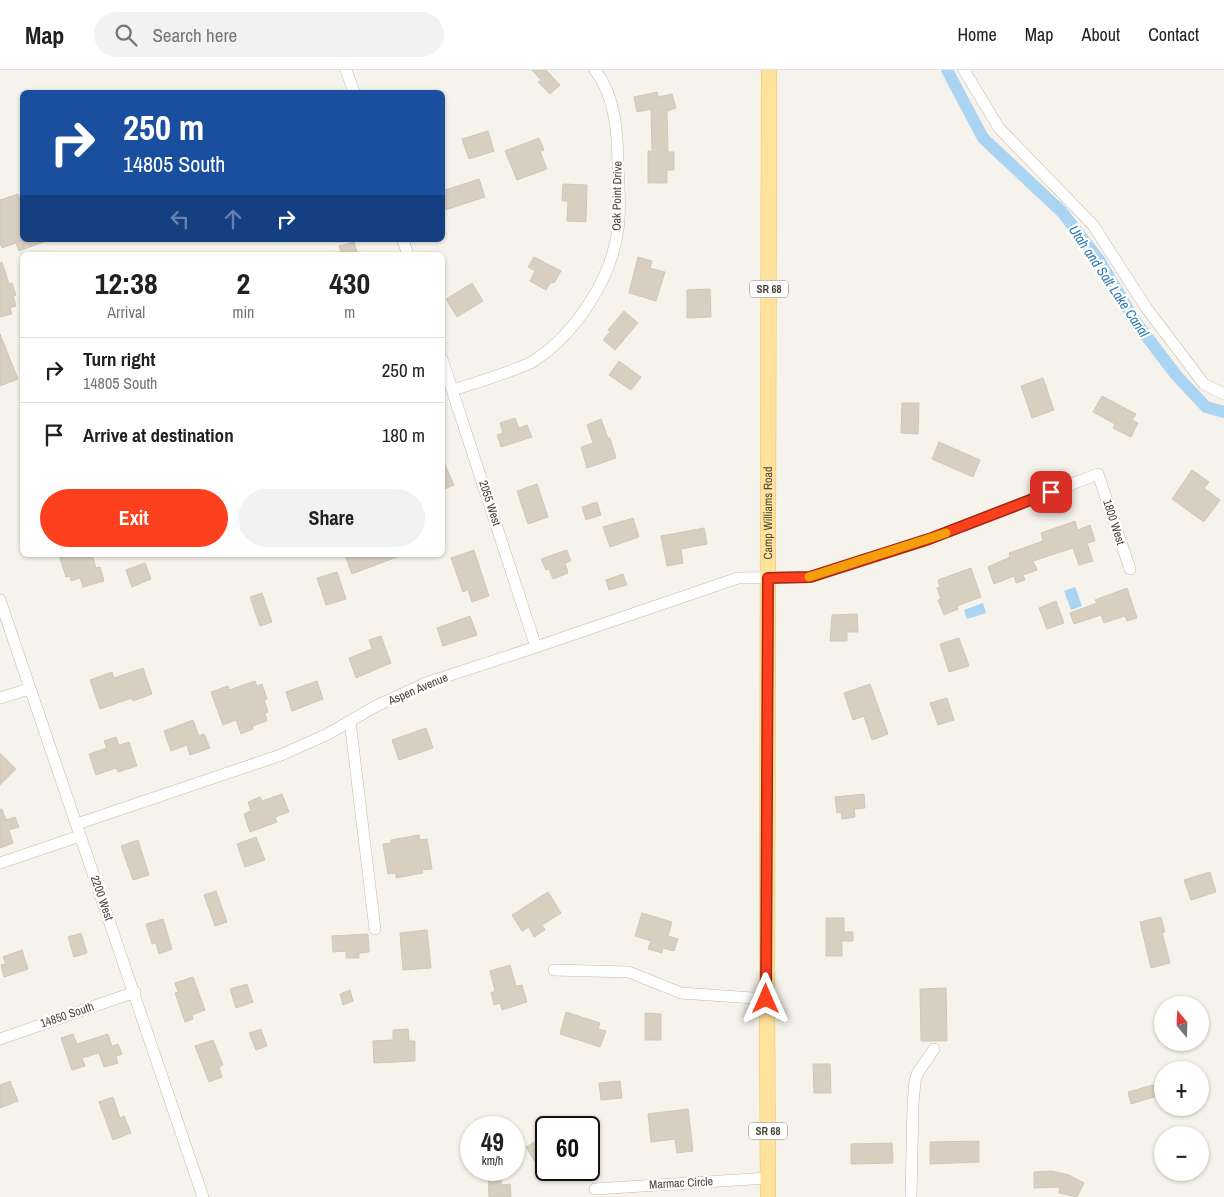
<!DOCTYPE html>
<meta charset="utf-8">
<style>
body{margin:0;font-family:"Archivo Narrow",sans-serif;background:#f2f2f2;color:#202124;height:100vh;display:flex;flex-direction:column;font-size:19px;white-space:nowrap}
*{box-sizing:border-box;margin:0}
p{font-size:16px;color:#757577}
.icon{flex:none;width:28px;height:28px;fill:none;stroke:currentColor;stroke-width:2;stroke-linecap:round;stroke-linejoin:round}
.map{position:relative;flex:1;overflow:hidden}
.drawer{position:absolute;left:20px;top:182px;width:425px;height:305px;display:flex;flex-direction:column;background:#fff;border-radius:8px;box-shadow:0 1px 4px #0004}
.drawer>*{flex:none}
.banner{position:absolute;left:20px;top:20px;width:425px;height:152px;border-radius:8px;box-shadow:0 1px 4px #0004;background:#1a4fa0;color:#fff;overflow:hidden}
.needle{width:32px;rotate:341deg}
.buttons{position:absolute;left:1154px;top:926px;display:grid;gap:10px}
.buttons a{display:grid;place-items:center;width:55px;height:55px;border-radius:50%;background:#fff;box-shadow:0 1px 4px #0004;font-size:25px}
.speed{position:absolute;left:460px;top:1046px;display:flex;gap:10px;font-size:25px;font-weight:700;text-align:center}
.speed>*{display:grid;place-content:center;width:65px;height:65px;border-radius:50%;background:#fff;box-shadow:0 1px 4px #0004;line-height:1}
.speed small{font-size:12px;font-weight:400}
.speed .limit{border:2px solid #111;border-radius:8px;background:#fff;color:#111}
.pin{position:absolute;display:grid;place-items:center;width:42px;height:42px;color:#fff;margin:-21px;border-radius:10px;box-shadow:0 2px 8px #0006}
.me{position:absolute;width:55px;margin:-28px;rotate:0deg;stroke-linejoin:round;filter:drop-shadow(0 0 4px #0008)}
.turn{display:flex;align-items:center;gap:18px;height:105px;padding:0 20px;font-size:22px}
.turn .icon{width:65px;height:65px;stroke-width:2.5}
.turn b{display:block;font-size:35px;line-height:42px}
.lanes{display:flex;align-items:center;height:48px;padding:0 20px;background:#0003;justify-content:center;gap:25px;direction:ltr}
.lanes .off{opacity:.35}
.eta{display:flex;justify-content:space-evenly;align-items:center;height:85px;text-align:center}
.eta b{font-size:30px;font-weight:800;line-height:35px}
.action{display:flex;gap:10px;margin-top:auto;padding:10px 20px}
.action a{flex:1;height:58px;border-radius:30px;background:#fc3f1d;color:#fff;font-size:20px;font-weight:800;line-height:58px;text-align:center}
.action a+a{background:#f2f2f2;color:#202124}
ul{padding:0;list-style:none}
li{display:flex;align-items:center;gap:15px;height:65px;padding:0 20px;border-top:1px solid #e0e0e0}
li div{flex:1}
li b{display:block;font-size:19px}
li em{font-style:normal}
header{display:flex;align-items:center;gap:30px;box-sizing:border-box;height:70px;padding:0 25px;background:#fff;border-bottom:1px solid #e0e0e0}
header strong{font-size:24px}
nav{display:flex;gap:28px;margin-inline-start:auto;font-size:18px}
.search{width:350px;height:45px;background:#f2f2f2;display:flex;align-items:center;gap:12px;box-sizing:border-box;padding:0 18px;border-radius:28px;color:#757577;font-size:19px}
.map>svg:first-child{display:block}
</style>
<header>
<strong>Map</strong>
<div class="search"><svg class="icon" aria-label="search" viewBox="0 0 24 24"><circle cx="10" cy="10" r="6"/><path d="M15 15l6 6"/></svg>Search here</div>
<nav><a>Home</a><a>Map</a><a>About</a><a>Contact</a></nav>
</header>
<div class="map">
<svg width="1224" height="1127" viewBox="0 0 1224 1127">
<rect width="100%" height="100%" fill="#f6f3ec"/>
<path fill="#a9d4f2" d="M1075,517L1082,536L1071,540L1064,521Z
M983,533L986,543L967,549L964,540Z"/>
<g fill="none" stroke-linecap="round" stroke-linejoin="round">
<path stroke="#a9d4f2" stroke-width="12" d="M947,0L983,68L1062,142L1099,190L1135,251L1176,305L1206,337L1224,342"/>
</g>
<path fill="#d8cfc1" stroke="#d3c7b4" d="M532,0H546L560,15L550,24L538,12L541,10Z
M657,22L658,27L672,24L676,38L667,41L668,82H674V100H667V113H648V81H652L651,39L637,42L634,27Z
M488,61L494,81L469,89L462,69Z
M539,68L544,80L540,81L547,99L517,110L505,81Z
M479,109L485,127L442,141V121Z
M563,114L587,115L586,152L567,151L568,131H562Z
M18,124L22,138V170H46V171L19,181L16,173L2,178L0,173V130Z
M354,172L358,185H342L339,176Z
M534,187L561,201L554,213L551,212L546,220L530,211L535,201L528,197Z
M638,187L652,191L650,198L665,202L656,231L629,223Z
M2,192L9,214L12,213L16,225L13,226L16,236L10,238L12,244L0,247V193Z
M472,213L483,231L457,247L446,229Z
M710,219L711,247L687,248V220Z
M624,241L638,253L615,280L603,270L610,262L608,260Z
M0,264L18,309L0,316Z
M619,291L641,307L631,320L609,305Z
M1043,308L1054,340L1032,348L1021,316Z
M1102,326L1136,344L1132,350L1138,353L1131,367L1113,358L1115,354L1093,342Z
M902,333H919L918,364L901,363Z
M515,348L519,358L527,355L532,367L501,377L497,365L503,363L500,353Z
M601,349L608,368H610L616,388L587,398L581,377L593,373L587,355Z
M939,372L980,390L973,407L932,389Z
M442,388L454,415L442,420Z
M1192,400L1209,412L1204,418L1220,430L1204,452L1172,429Z
M537,414L548,447L528,454L517,421Z
M597,432L601,445L586,450L582,437Z
M633,448L639,467L610,477L603,457Z
M1075,451L1078,460L1090,455L1095,471L1087,473L1093,491L1079,495L1073,478L1033,491L1037,500L1023,505L1025,510L1016,513L1014,506L994,514L988,497L1010,487L1009,483L1043,471L1041,463Z
M704,458L707,474L681,479L683,493L667,496L661,466Z
M474,480L489,526L472,532L468,520L463,522L451,488Z
M567,480L571,491L565,493L568,503L553,509L549,499L546,500L541,489Z
M59,485H92L96,498L100,497L104,511L83,517L80,508L71,511L70,506L66,507Z
M345,485H396L397,487L352,504Z
M145,493L151,509L132,517L126,500Z
M971,498L981,527L957,536L958,539L944,545L938,530L941,529L937,518L940,517L938,510Z
M337,502L346,529L326,535L317,508Z
M623,504L627,515L609,520L606,510Z
M1127,518L1137,548L1127,551L1125,546L1104,553L1101,545L1074,554L1070,543L1097,533L1095,530Z
M262,523L272,552L260,556L250,527Z
M1056,531L1064,553L1047,559L1039,538Z
M857,544L858,562H847V571H830L832,545Z
M470,546L477,565L443,576L437,558Z
M381,566L391,593L356,608L349,588L372,579L369,570Z
M959,568L969,596L949,602L940,574Z
M143,598L152,624L133,631L132,628L100,639L90,610L112,602L114,608Z
M255,611L257,616L262,614L267,629L264,630L268,642L265,643L267,651L252,656L253,659L241,664L236,650L223,655L211,622L228,616L229,620Z
M317,611L323,629L292,641L286,622Z
M870,614L888,664L872,670L864,646L853,650L844,623Z
M947,628L954,650L938,655L930,633Z
M193,650L199,666L204,664L210,678L190,685L187,675L171,681L164,661Z
M426,658L433,678L399,690L392,670Z
M116,667L119,675L129,672L137,696L118,702L116,698L96,705L89,684L107,678L104,671Z
M0,683L16,699L0,715Z
M282,724L289,742L275,747L277,752L250,762L244,744L251,741L248,732L260,727L262,731Z
M864,724L865,738L854,739L855,747L842,749L841,742L837,743L835,727Z
M0,739H2L6,750L15,747L19,757L9,760L13,773L0,778Z
M419,765L420,770L427,769L432,799L422,800L423,803L396,808V803L388,804L383,774L391,773V770Z
M256,767L265,790L245,797L237,774Z
M138,770L149,805L133,810L121,776Z
M1210,802L1216,822L1191,830L1184,810Z
M216,821L227,852L215,856L204,825Z
M548,822L561,843L542,855L545,860L534,867L529,857L522,861L512,845Z
M642,843L672,852L668,866L678,869L674,881L663,878L662,883L648,879L651,871L635,866Z
M1161,847L1165,862H1162L1170,893L1151,898L1140,852Z
M826,848H844V862H853V871H842V886H826Z
M163,849L172,879L159,884L156,873L152,874L146,854Z
M427,860L431,898L403,900L400,863Z
M81,863L87,883L74,887L68,867Z
M368,864L369,882L359,883V888H346V881L333,882L332,866Z
M22,880L28,899L4,907L1,895L6,894L3,887Z
M510,895L516,916L522,915L527,932L502,940L500,933L494,935L491,923L495,921L490,901Z
M193,907L205,940L192,945L193,949L185,952L175,923L178,922L175,913Z
M247,914L253,932L236,938L230,919Z
M946,918L947,971H921L920,919Z
M350,920L353,931L343,935L340,924Z
M566,942L600,953L598,959L606,961L600,977L560,964Z
M645,943L661,944V970H645Z
M261,959L267,976L256,980L249,963Z
M408,959L409,971H415V991L374,993L373,971L393,970V960Z
M73,964L77,974L108,964L112,976L118,974L122,984L116,986L118,993L104,997L99,983L82,988L85,996L72,1000L61,968Z
M213,970L223,995L219,997L222,1007L209,1012L195,976Z
M813,994H830L831,1023H814Z
M10,1011L18,1031L0,1038V1015Z
M620,1011L622,1028L601,1030L599,1013Z
M1153,1015L1157,1026L1131,1034L1128,1022Z
M113,1027L120,1048L124,1046L131,1063L113,1070L99,1032Z
M688,1039L693,1081L677,1083L675,1069L651,1072L648,1044Z
M560,1047L563,1053L573,1047L579,1058H542Z
M546,1065V1089L537,1095L526,1077Z
M979,1071V1092L930,1094V1072Z
M892,1073L893,1093L851,1094V1074Z
M488,1100H501V1115L510,1114L511,1127H489Z
M1052,1101L1069,1105L1084,1113L1077,1127L1059,1123L1060,1117L1034,1118V1102Z"/>
<g fill="none" stroke-linecap="round" stroke-linejoin="round">
<defs>
<path id="minor" d="M346,0L354,22
M964,0L999,58L1093,155L1147,239L1204,314L1224,324
M403,170L408,185
M442,289L536,577
M453,320C475,313 496,307 518,298C523,296 530,294 535,290C576,263 612,208 618,159C621,139 619,118 618,98C618,66 616,27 595,0
M0,530L203,1127
M0,628L29,619
M350,651L375,859
M77,754L281,685L328,664L376,636L426,613L536,577L738,508L810,507L929,469L1098,404L1130,499
M0,793L80,766
M554,900L629,902L681,923L767,929
M0,969L135,922
M595,1119L768,1108
M911,1127L913,1034L915,1011L917,1004L934,979"/>
<g id="major">
<path id="s1" d="M768,1127L767,929L769,0"/>
</g>
</defs>
<use href="#minor" stroke="#c2bbae" stroke-width="12"/>
<use href="#major" stroke="#e6c16a" stroke-width="16"/>
<use href="#minor" stroke="#fff" stroke-width="11"/>
<use href="#major" stroke="#ffe39c" stroke-width="15"/>
</g>
<g fill="none" stroke-linecap="round" stroke-linejoin="round">
<defs>
<path id="route" d="M766,929L768,508L810,507L929,469L1051,422"/>
</defs>
<use href="#route" stroke="#a42913" stroke-width="12"/>
<use href="#route" stroke="#fc3f1d" stroke-width="9"/>
<path stroke="#f59e0b" stroke-width="9" d="M809,507L946,463"/>
</g>
<g text-anchor="middle" stroke-width="4.5" stroke-linejoin="round" paint-order="stroke">
<g fill="#fff" stroke="#817c74" stroke-width="1">
<rect x="750" y="210.5" width="38" height="17" rx="4"/>
<rect x="749" y="1052.5" width="38" height="17" rx="4"/>
</g>
<g font-size="11" font-weight="bold" fill="#4b4439">
<text x="769" y="223">SR 68</text>
<text x="768" y="1065">SR 68</text>
</g>
<g font-size="12" fill="#4b4439" stroke="#fff">
<text transform="translate(617 126) rotate(-89)" y="4">Oak Point Drive</text>
<text transform="translate(490 433) rotate(72)" y="4">2055 West</text>
<text dy="4" stroke="none"><textPath href="#s1" startOffset="684">Camp Williams Road</textPath></text>
<text transform="translate(1114 452) rotate(72)" y="4">1800 West</text>
<text transform="translate(418 619) rotate(-23)" y="4">Aspen Avenue</text>
<text transform="translate(102 828) rotate(71)" y="4">2200 West</text>
<text transform="translate(67 945) rotate(-19)" y="4">14850 South</text>
<text transform="translate(681 1113) rotate(-3)" y="4">Marmac Circle</text>
</g>
<g font-size="14" font-style="italic" fill="#2e7ab2" stroke="#fff">
<text transform="translate(1109 211) rotate(56)" y="5">Utah and Salt Lake Canal</text>
</g>
</g>
</svg>
<div class="buttons">
<a><svg class="needle" viewBox="-14 -14 28 28"><path d="M0-13l5 13h-10z" fill="#e53935"/><path d="M0 13l5-13h-10z" fill="#757577"/></svg></a>
<a>+</a>
<a>−</a>
</div>
<div class="speed"><div>49<small>km/h</small></div><div class="limit">60</div></div>
<div class="pin" style="left:1051px;top:422px;background:#d93025"><svg class="icon" aria-label="arrive" viewBox="0 0 24 24"><path d="M6 21V4h12l-3 4 3 4H6"/></svg></div>
<svg class="me" style="left:766px;top:929px" viewBox="-20 -20 40 40"><path d="M0-17L14 15 0 8-14 15z" fill="#fc3f1d" stroke="#fff" stroke-width="4"/></svg>
<div class="banner">
<div class="turn"><svg class="icon" aria-label="right" viewBox="0 0 24 24"><path d="M7 20v-9h11M14 6l5 5-5 5"/></svg><div><b>250 m</b>14805 South</div></div>
<div class="lanes"><svg class="icon off" aria-label="left" viewBox="0 0 24 24"><path d="M17 20v-9H6M10 6l-5 5 5 5"/></svg><svg class="icon off" aria-label="ahead" viewBox="0 0 24 24"><path d="M12 20V5M6 11l6-6 6 6"/></svg><svg class="icon" aria-label="right" viewBox="0 0 24 24"><path d="M7 20v-9h11M14 6l5 5-5 5"/></svg></div>
</div>
<section class="drawer">
<div class="eta">
<div><b>12:38</b><p>Arrival</p></div>
<div><b>2</b><p>min</p></div>
<div><b>430</b><p>m</p></div>
</div>
<ul>
<li><svg class="icon" aria-label="right" viewBox="0 0 24 24"><path d="M7 20v-9h11M14 6l5 5-5 5"/></svg><div><b>Turn right</b><p>14805 South</p></div><em>250 m</em></li>
<li><svg class="icon" aria-label="arrive" viewBox="0 0 24 24"><path d="M6 21V4h12l-3 4 3 4H6"/></svg><div><b>Arrive at destination</b></div><em>180 m</em></li>
</ul>
<div class="action"><a>Exit</a><a>Share</a></div>
</section>
</div>
